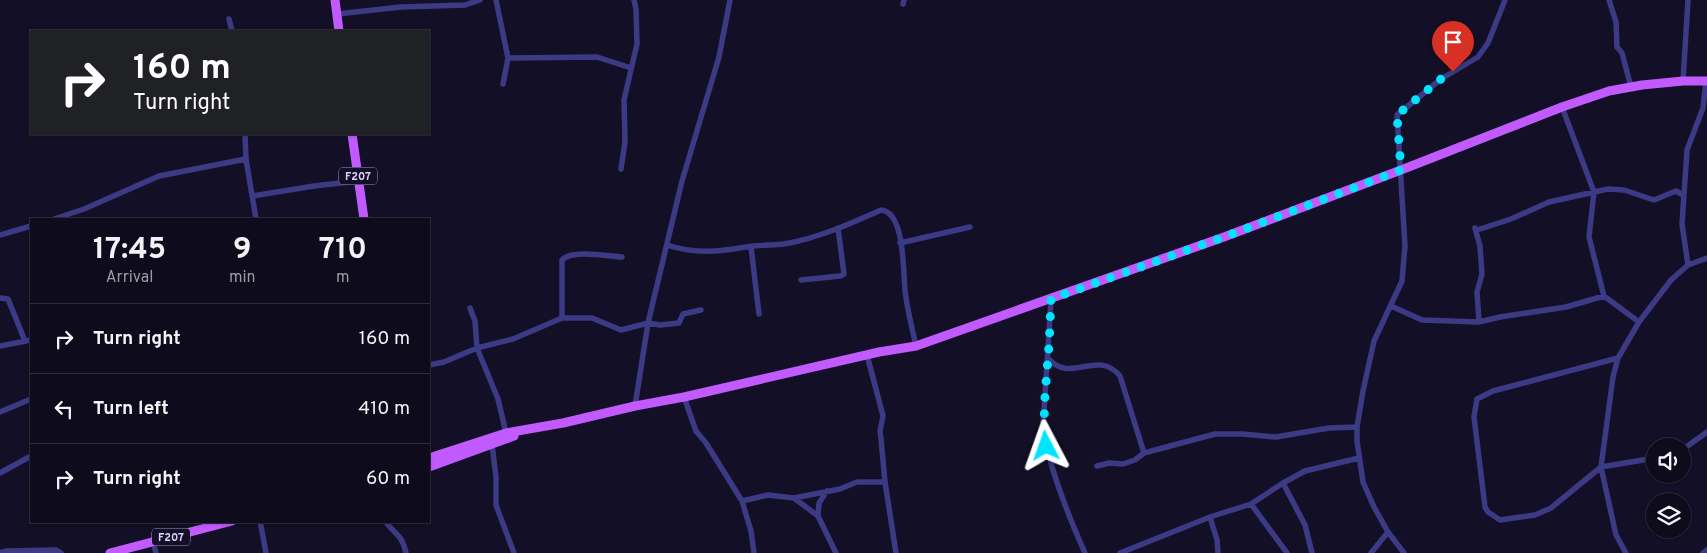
<!DOCTYPE html>
<style>
body{margin:0;font-family:Overpass,sans-serif;background:#171425;color:#f1f3f6;height:100vh;display:flex;flex-direction:column;font-size:19px;white-space:nowrap}
*{box-sizing:border-box;margin:0}
p{font-size:16px;color:#9b9ba3}
.icon{flex:none;width:28px;height:28px;fill:none;stroke:currentColor;stroke-width:2;stroke-linecap:round;stroke-linejoin:round}
.map{position:relative;flex:1;overflow:hidden}
.drawer{position:absolute;left:30px;top:218px;width:400px;height:305px;display:flex;flex-direction:column;background:#0e0b1c;border-radius:0px;box-shadow:0 1px 4px #0004,0 0 0 1px #2e2b3b}
.drawer>*{flex:none}
.banner{position:absolute;left:30px;top:30px;width:400px;height:105px;border-radius:0px;box-shadow:0 1px 4px #0004,0 0 0 1px #2e2b3b;background:#202124;color:#fff;overflow:hidden}
.tools{position:absolute;left:1646px;top:438px;display:grid;gap:10px}
.tools a{display:grid;place-items:center;width:45px;height:45px;border-radius:50%;background:#0e0b1c;box-shadow:0 1px 4px #0004,0 0 0 1px #2e2b3b;font-size:25px}
.pin{position:absolute;display:grid;place-items:center;width:42px;height:42px;color:#fff;margin:-51px -21px;border-radius:50% 50% 50% 0;rotate:-45deg;box-shadow:0 0 5px #0007}
.pin .icon{rotate:45deg}
.me{position:absolute;width:55px;margin:-28px;rotate:356deg;stroke-linejoin:round;filter:drop-shadow(0 0 4px #0008)}
.turn{display:flex;align-items:center;gap:18px;height:105px;padding:0 20px;font-size:22px}
.turn .icon{width:65px;height:65px;stroke-width:2.5}
.turn b{display:block;font-size:35px;line-height:42px}
.eta{display:flex;justify-content:space-evenly;align-items:center;height:85px;text-align:center}
.eta b{font-size:30px;font-weight:700;line-height:35px}
ul{padding:0;list-style:none}
li{display:flex;align-items:center;gap:15px;height:70px;padding:0 20px;border-top:1px solid #2e2b3b}
li div{flex:1}
li b{display:block;font-size:19px}
li em{font-style:normal}
.map>svg:first-child{display:block}
</style>
<div class="map">
<svg width="1707" height="553" viewBox="0 0 1707 553">
<rect width="100%" height="100%" fill="#130f26"/>
<g fill="none" stroke-linecap="round" stroke-linejoin="round">
<path stroke="#3d3a85" stroke-width="5.5" d="M496,0L508,58L503,84
M1609,0L1616,22L1617,47L1622,53L1631,87
M903,4L904,0
M337,14L401,7L465,5L480,0
M229,19L232,31
M508,58L597,57L631,68
M1683,81L1688,0
M1562,107L1594,192L1589,237L1604,296L1639,322
M245,134L246,159L256,219
M621,169L625,142L624,100L637,44L636,9L634,0
M252,196L314,186L359,181
M54,219L84,209L159,176L246,159
M0,235L31,226
M900,243L970,227
M667,245C697,255 723,251 753,246C764,245 774,245 784,244C816,239 852,223 881,210C905,212 903,271 905,290C907,309 912,328 916,346
M751,247L759,314
M1688,265L1682,224L1687,150L1703,108L1706,81
M801,280L840,276L844,274L838,228
M0,298L8,299L25,341
M1051,299L1043,427C1049,468 1068,515 1085,553
M1391,306L1422,320L1479,322L1500,317L1566,307L1604,296
M470,308L475,321L477,348L498,399L506,433
M562,318V260C571,249 608,256 622,257
M1479,322L1477,292L1482,274L1480,246L1475,228L1477,230L1511,219L1549,202L1608,189L1624,190L1654,200L1676,191L1683,195
M0,346L31,340
M867,355L883,416L880,431L881,439L885,482L896,553
M1048,358C1070,385 1097,348 1120,376L1144,453
M1618,358L1493,391L1477,399L1474,417L1485,507L1488,512L1500,520L1535,515L1551,508L1601,467L1655,458
M429,365L444,362L477,348L513,339L562,318H592L621,330L648,323L660,325L679,323L683,314L701,310
M684,397L696,431L706,443L742,501L751,531L754,553
M635,406L648,323L682,181L719,57L730,0
M0,412L31,399
M492,444L496,477V505L514,553
M1682,450L1707,432
M1097,466L1109,463L1123,464L1135,460L1144,453L1215,434H1242L1276,437L1329,428L1357,427
M0,473L31,456
M1283,483L1305,525L1312,553
M794,498L818,516L836,553
M742,501L768,495L794,498L840,489L857,482H885
M1251,504L1287,553
M818,516L819,503L827,491
M1210,517L1217,540L1218,553
M260,521L266,553
M385,521C395,535 402,534 406,553
M153,541L156,553
M0,553L6,551L56,550L61,553
M1120,553L1210,517L1251,504L1283,483L1305,471L1359,458
M1371,553L1388,532
M1404,553L1388,532L1374,507L1363,482L1357,441V427L1363,391L1374,341L1402,281L1405,246L1397,115L1441,79L1478,57L1488,43L1505,0
M1626,553L1616,535L1601,467L1613,377L1618,358L1639,322L1671,280L1688,265L1707,258
M1703,553L1707,550"/>
<path stroke="#c25bff" stroke-width="9" d="M335,0L339,31
M352,134L364,219
M429,458L506,433L563,423L635,406L684,397L879,352L916,346L1224,237L1401,170L1562,107L1609,91L1642,85L1683,81H1707
M429,467L514,436
M110,553L232,521"/>
</g>
<g fill="none" stroke-linecap="round" stroke-linejoin="round">
<path stroke="#00e5ff" stroke-width="9" stroke-dasharray="0 16.2" d="M1046,446C1042,416 1046,386 1048,357C1050,338 1050,318 1051,299L1224,237L1401,170L1397,115L1441,79L1453,72"/>
</g>
<g text-anchor="middle" stroke-width="5" stroke-linejoin="round" paint-order="stroke">
<g fill="#130f26" stroke="#9e99be" stroke-width="1">
<rect x="339" y="167.5" width="38" height="17" rx="4"/>
<rect x="152" y="528.5" width="38" height="17" rx="4"/>
</g>
<g font-size="11" font-weight="bold" fill="#d9d4ff">
<text x="358" y="180">F207</text>
<text x="171" y="541">F207</text>
</g>
</g>
</svg>
<div class="tools">
<a><svg class="icon" aria-label="sound" viewBox="0 0 24 24"><path d="M4 9h4l5-4v14l-5-4H4zM17 9q2 3 0 6"/></svg></a>
<a><svg class="icon" aria-label="layers" viewBox="0 0 24 24"><path d="M12 4l9 5-9 5-9-5zM3 14l9 5 9-5"/></svg></a>
</div>
<div class="pin" style="left:1453px;top:72px;background:#d93025"><svg class="icon" aria-label="arrive" viewBox="0 0 24 24"><path d="M6 21V4h12l-3 4 3 4H6"/></svg></div>
<svg class="me" style="left:1046px;top:446px" viewBox="-20 -20 40 40"><path d="M0-17L14 15 0 8-14 15z" fill="#00e5ff" stroke="#fff" stroke-width="4"/></svg>
<div class="banner">
<div class="turn"><svg class="icon" aria-label="right" viewBox="0 0 24 24"><path d="M7 20v-9h11M14 6l5 5-5 5"/></svg><div><b>160 m</b>Turn right</div></div>
</div>
<section class="drawer">
<div class="eta">
<div><b>17:45</b><p>Arrival</p></div>
<div><b>9</b><p>min</p></div>
<div><b>710</b><p>m</p></div>
</div>
<ul>
<li><svg class="icon" aria-label="right" viewBox="0 0 24 24"><path d="M7 20v-9h11M14 6l5 5-5 5"/></svg><div><b>Turn right</b></div><em>160 m</em></li>
<li><svg class="icon" aria-label="left" viewBox="0 0 24 24"><path d="M17 20v-9H6M10 6l-5 5 5 5"/></svg><div><b>Turn left</b></div><em>410 m</em></li>
<li><svg class="icon" aria-label="right" viewBox="0 0 24 24"><path d="M7 20v-9h11M14 6l5 5-5 5"/></svg><div><b>Turn right</b></div><em>60 m</em></li>
</ul>
</section>
</div>
